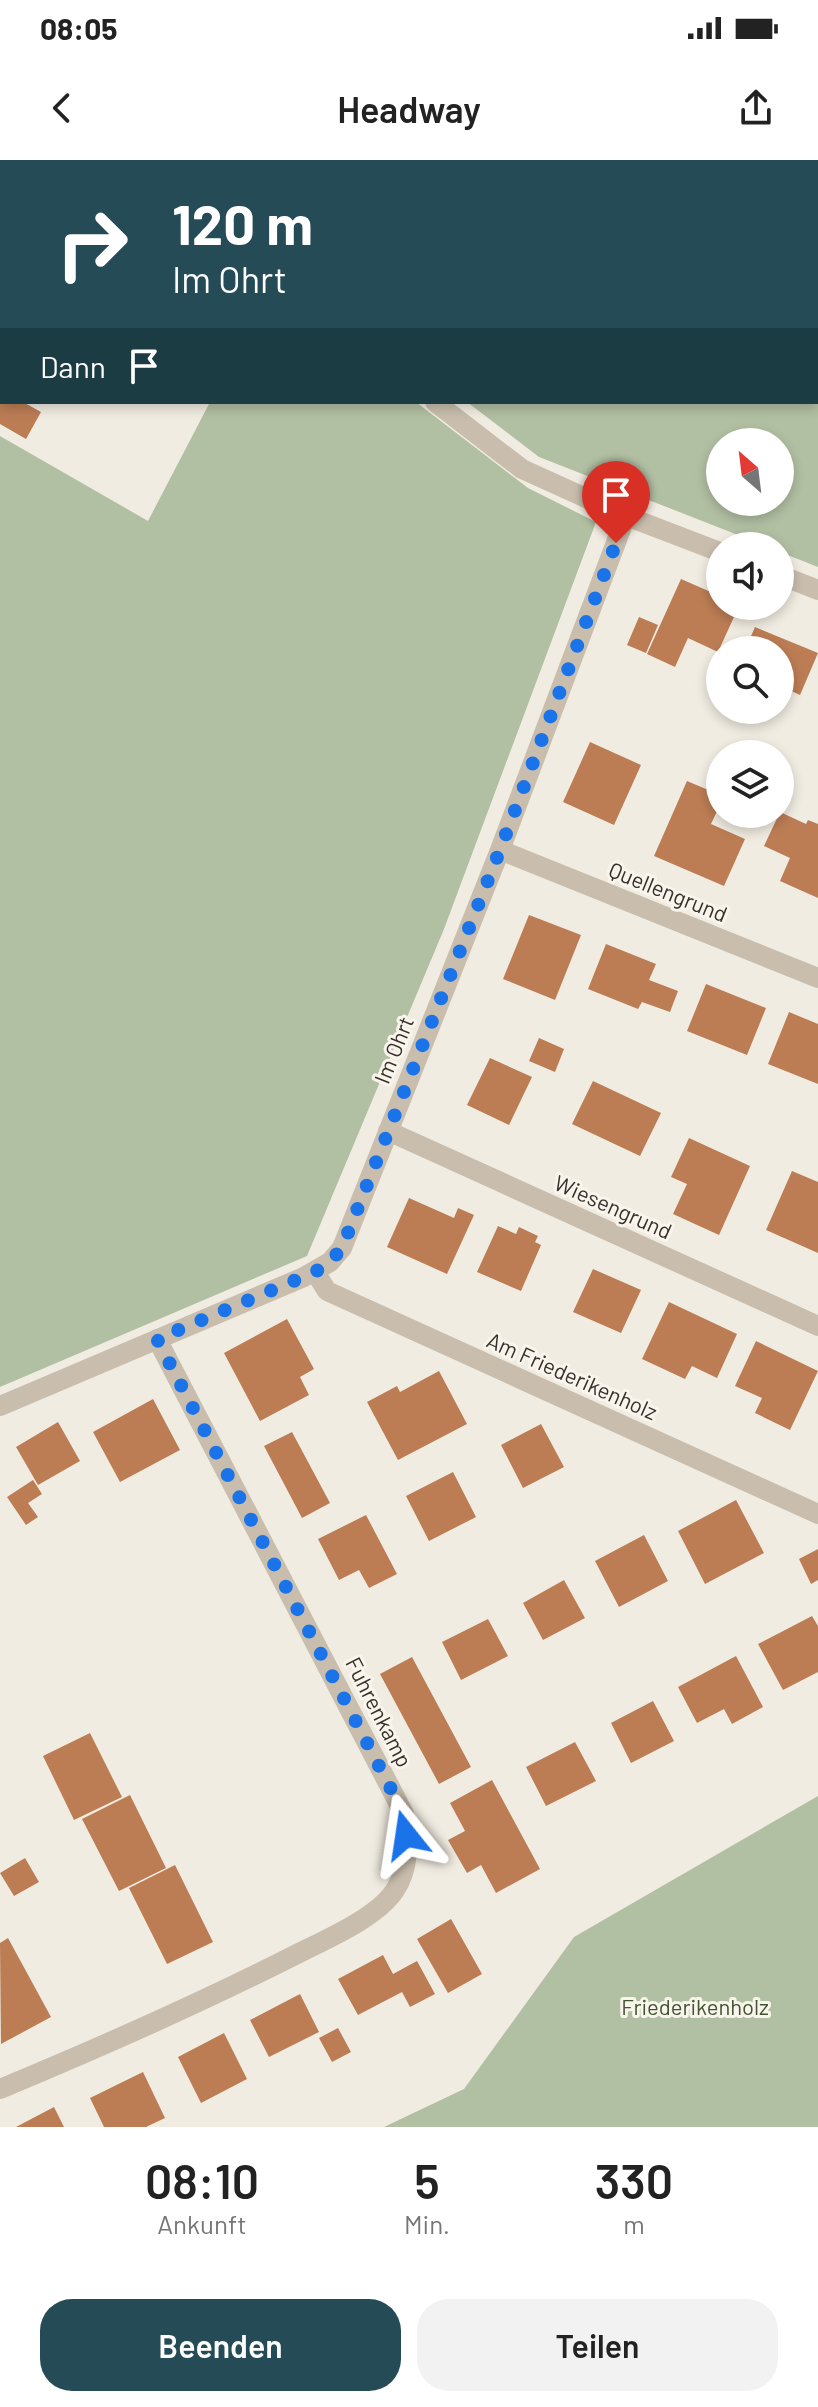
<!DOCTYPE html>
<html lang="de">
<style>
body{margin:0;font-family:Barlow,sans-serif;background:#f2f2f2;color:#222;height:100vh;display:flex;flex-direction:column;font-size:30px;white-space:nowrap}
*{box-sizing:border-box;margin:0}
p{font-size:26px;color:#767676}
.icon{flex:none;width:44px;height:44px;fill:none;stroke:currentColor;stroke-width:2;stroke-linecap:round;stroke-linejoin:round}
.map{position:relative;height:1967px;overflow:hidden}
.side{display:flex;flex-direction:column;background:#fff;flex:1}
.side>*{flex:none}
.guide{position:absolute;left:0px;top:0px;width:818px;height:244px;box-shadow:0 4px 12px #0003;background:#244b56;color:#fff;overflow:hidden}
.needle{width:52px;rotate:332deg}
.fabs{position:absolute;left:706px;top:268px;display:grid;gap:16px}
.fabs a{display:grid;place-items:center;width:88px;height:88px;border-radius:50%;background:#fff;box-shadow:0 4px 12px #0003;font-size:40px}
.pin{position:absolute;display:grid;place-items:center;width:68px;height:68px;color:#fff;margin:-82px -34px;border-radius:50% 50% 50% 0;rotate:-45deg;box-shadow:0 0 8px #0007}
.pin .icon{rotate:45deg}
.me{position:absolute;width:88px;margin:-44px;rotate:345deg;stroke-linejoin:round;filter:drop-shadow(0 0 6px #0008)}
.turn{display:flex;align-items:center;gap:28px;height:168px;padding:0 40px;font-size:36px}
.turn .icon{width:104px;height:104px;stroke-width:2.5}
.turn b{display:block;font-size:56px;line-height:68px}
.then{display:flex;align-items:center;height:76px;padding:0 40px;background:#0003;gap:16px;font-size:30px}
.eta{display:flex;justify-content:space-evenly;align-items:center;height:136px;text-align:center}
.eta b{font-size:48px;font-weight:600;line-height:56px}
.cta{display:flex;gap:16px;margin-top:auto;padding:16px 40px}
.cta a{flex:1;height:92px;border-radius:32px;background:#244b56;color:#fff;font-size:32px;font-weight:600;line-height:92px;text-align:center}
.cta a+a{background:#f2f2f2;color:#222}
.status{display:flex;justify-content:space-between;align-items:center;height:56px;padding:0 40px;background:#fff;direction:ltr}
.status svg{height:22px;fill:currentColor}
header{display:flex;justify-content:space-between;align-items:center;height:104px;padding:0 40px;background:#fff;font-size:36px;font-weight:600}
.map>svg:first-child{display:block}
</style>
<div class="status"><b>08:05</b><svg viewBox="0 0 49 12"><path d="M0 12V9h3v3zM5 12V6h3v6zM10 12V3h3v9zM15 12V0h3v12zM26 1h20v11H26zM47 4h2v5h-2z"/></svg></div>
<header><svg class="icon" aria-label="back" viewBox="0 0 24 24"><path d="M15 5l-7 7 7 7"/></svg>Headway<svg class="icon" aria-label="share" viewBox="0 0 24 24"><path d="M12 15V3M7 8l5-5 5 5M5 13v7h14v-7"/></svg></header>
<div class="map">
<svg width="818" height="1967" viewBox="0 0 818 1967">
<rect width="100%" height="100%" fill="#f1ece1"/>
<path fill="#b1bfa2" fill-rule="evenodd" d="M711,0H818V407L780,392V386H766L539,297L467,242H816V2H710ZM780,282V342H720V282Z
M210,242H416L528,328L596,362L444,769L307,1096L0,1227V276L148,361Z
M818,1636V1967H384L464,1929L574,1777Z"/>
<path fill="#bc7d54" d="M0,242H23L41,252L26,279L0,264Z
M681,419L720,436V446H739L718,492L688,478L675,507L647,494Z
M639,457L658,465L646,493L627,485Z
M755,467L818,493L800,535L780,526V490H745Z
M590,582L641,605L614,665L563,642Z
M687,621L720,635V645L711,664L745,679L724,726L654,696Z
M780,652L806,664L808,660L818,664V738L780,721L790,698L764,686Z
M529,755L581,775L555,840L503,819Z
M606,784L656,804L649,820L678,831L670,852L642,842L638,849L588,829Z
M706,824L766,848L747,895L687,871Z
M789,852L818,864V924L768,904Z
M539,878L564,889L555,912L529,901Z
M490,898L532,917L509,965L467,945Z
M593,921L661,953L640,996L572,964Z
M689,978L750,1006L719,1075L673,1054L687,1024L671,1017Z
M792,1011L818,1022V1093L766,1070Z
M409,1038L454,1058L458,1048L474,1055L447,1114L387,1087Z
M498,1066L516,1074L519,1067L538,1076L535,1082L541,1085L521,1131L477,1112Z
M593,1109L641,1130L621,1173L573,1152Z
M669,1142L737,1174L717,1218L692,1206L685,1219L642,1199Z
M287,1159L314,1209L300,1217L309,1235L260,1261L224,1193Z
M756,1181L818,1211L790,1270L755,1253L762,1238L735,1226Z
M439,1211L467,1264L398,1300L367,1242L397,1226L400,1232Z
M153,1239L180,1290L120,1322L93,1272Z
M58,1262L80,1301L38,1325L16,1287Z
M541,1264L564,1307L523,1328L501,1285Z
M292,1272L330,1343L302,1358L264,1286Z
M453,1312L476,1357L429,1381L406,1336Z
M33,1320L42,1334L28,1343L38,1357L26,1365L7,1337Z
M736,1340L764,1393L705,1424L678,1371Z
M366,1355L397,1414L369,1428L359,1410L339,1420L318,1379Z
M644,1375L668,1421L619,1447L595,1401Z
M818,1389V1420L811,1424L799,1399Z
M564,1420L585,1458L543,1480L523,1443Z
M812,1456L818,1466V1512L783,1530L758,1484Z
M488,1459L508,1496L461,1520L442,1482Z
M736,1496L763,1547L732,1564L724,1549L697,1563L678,1527Z
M412,1497L471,1607L439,1624L380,1514Z
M653,1541L674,1581L631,1603L611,1563Z
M90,1573L122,1637L74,1660L43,1596Z
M575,1582L596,1621L546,1646L526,1607Z
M492,1620L540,1709L496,1733L481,1705L467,1713L448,1680L465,1671L450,1643Z
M130,1635L166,1708L119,1731L82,1659Z
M25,1698L39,1722L14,1736L0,1713Z
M175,1705L213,1782L167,1804L129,1728Z
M451,1759L482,1814L448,1833L417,1779Z
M8,1778L51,1857L1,1884L0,1783Z
M383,1795L393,1814L417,1801L435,1834L410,1847L402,1832L358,1855L338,1819Z
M300,1834L319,1872L269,1897L250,1860Z
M338,1868L351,1892L332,1902L319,1878Z
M224,1873L247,1919L201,1943L178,1897Z
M143,1912L165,1958L146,1967H104L90,1938Z
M54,1947L64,1967H16Z"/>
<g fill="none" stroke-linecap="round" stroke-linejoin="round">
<path stroke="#c9bead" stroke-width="20" d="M122,0L124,2
M435,242L522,309L626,356L720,392
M780,415L818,430
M500,690L818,818
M388,971L818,1166
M315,1112L327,1131L818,1354
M0,1246L304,1117L330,1102L342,1088L500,690L626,356
M0,1929C101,1887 201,1843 299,1793C327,1779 378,1757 395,1730C411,1706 407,1681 404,1654L157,1179"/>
</g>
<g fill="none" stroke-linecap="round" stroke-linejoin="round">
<path stroke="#1a73e8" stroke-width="14" stroke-dasharray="0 25.2" d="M406,1675L404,1654L157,1179L315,1112L330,1102L342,1088L500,690L616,383"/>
</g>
<g text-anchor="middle" stroke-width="6" stroke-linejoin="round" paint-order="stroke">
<g font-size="22" fill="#38312b" stroke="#f9f5ed">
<text transform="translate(668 732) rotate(22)" y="8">Quellengrund</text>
<text transform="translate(394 890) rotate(-68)" y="8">Im Ohrt</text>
<text transform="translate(613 1047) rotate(24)" y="8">Wiesengrund</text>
<text transform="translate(572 1216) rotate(24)" y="8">Am Friederikenholz</text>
<text transform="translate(379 1552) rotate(63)" y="8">Fuhrenkamp</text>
</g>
<g font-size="22" fill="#425431" stroke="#f9f5ed">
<text x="695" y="1855">Friederikenholz</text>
</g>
</g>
</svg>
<div class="fabs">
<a><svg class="needle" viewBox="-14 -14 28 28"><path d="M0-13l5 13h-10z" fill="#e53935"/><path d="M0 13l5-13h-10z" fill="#767676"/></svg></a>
<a><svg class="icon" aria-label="sound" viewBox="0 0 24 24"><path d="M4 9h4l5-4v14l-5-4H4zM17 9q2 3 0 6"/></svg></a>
<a><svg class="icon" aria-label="search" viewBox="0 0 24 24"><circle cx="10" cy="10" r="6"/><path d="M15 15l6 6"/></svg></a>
<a><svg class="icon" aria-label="layers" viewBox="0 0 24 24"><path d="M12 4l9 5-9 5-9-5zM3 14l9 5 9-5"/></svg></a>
</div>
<div class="pin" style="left:616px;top:383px;background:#d93025"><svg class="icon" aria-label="arrive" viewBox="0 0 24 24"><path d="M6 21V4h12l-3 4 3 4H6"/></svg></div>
<svg class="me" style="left:406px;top:1675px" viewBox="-20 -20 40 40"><path d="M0-17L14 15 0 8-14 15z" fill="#1a73e8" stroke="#fff" stroke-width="4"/></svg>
<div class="guide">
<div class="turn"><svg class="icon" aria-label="right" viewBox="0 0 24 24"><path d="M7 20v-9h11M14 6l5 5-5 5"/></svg><div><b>120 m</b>Im Ohrt</div></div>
<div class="then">Dann<svg class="icon" aria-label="arrive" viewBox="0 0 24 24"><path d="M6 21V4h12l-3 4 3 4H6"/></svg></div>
</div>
</div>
<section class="side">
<div class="eta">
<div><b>08:10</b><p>Ankunft</p></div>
<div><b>5</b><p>Min.</p></div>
<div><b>330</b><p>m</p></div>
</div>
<div class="cta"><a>Beenden</a><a>Teilen</a></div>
</section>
